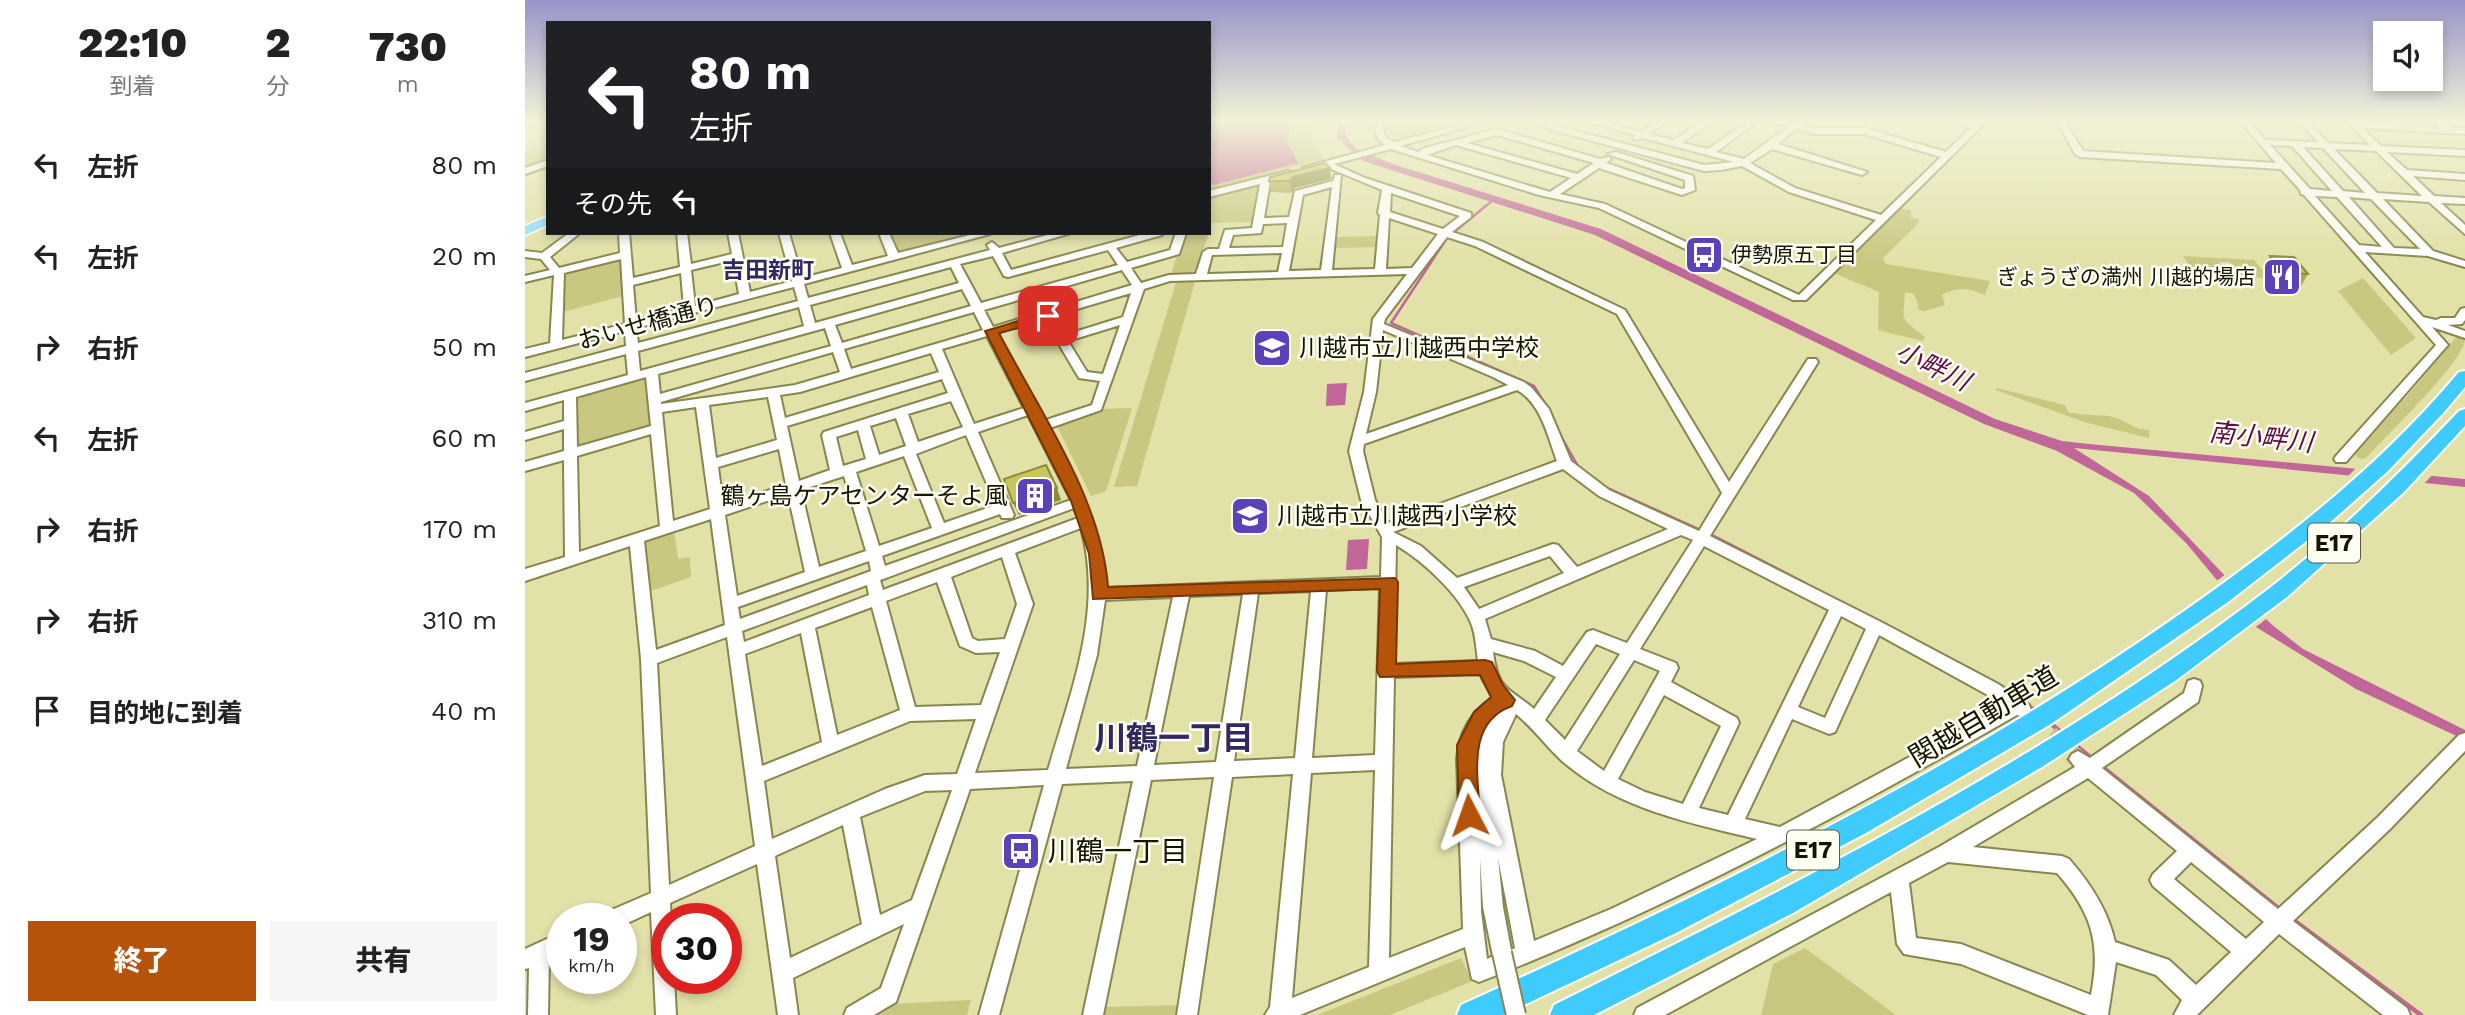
<!DOCTYPE html>
<html lang="ja">
<meta charset="utf-8">
<style>
body{margin:0;font-family:"Work Sans","Noto Sans JP",sans-serif;background:#f6f6f6;color:#222;height:100vh;display:flex;flex-direction:column;font-size:26px;white-space:nowrap}
*{box-sizing:border-box;margin:0}
p{font-size:23px;color:#767676}
.icon{flex:none;width:38px;height:38px;fill:none;stroke:currentColor;stroke-width:2;stroke-linecap:round;stroke-linejoin:round}
.map{position:relative;flex:1;overflow:hidden}
.side{display:flex;flex-direction:column;background:#fff;width:525px}
.side>*{flex:none}
.guide{position:absolute;left:21px;top:21px;width:665px;height:214px;border-radius:0px;box-shadow:0 4px 10px #0003;background:#202124;color:#fff;overflow:hidden}
.buttons{position:absolute;left:1848px;top:21px;display:grid;gap:14px}
.buttons a{display:grid;place-items:center;width:70px;height:70px;border-radius:0px;background:#fff;box-shadow:0 4px 10px #0003;font-size:35px}
.speed{position:absolute;left:21px;top:903px;display:flex;gap:14px;font-size:35px;font-weight:700;text-align:center}
.speed>*{display:grid;place-content:center;width:91px;height:91px;border-radius:50%;background:#fff;box-shadow:0 4px 10px #0003;line-height:1}
.speed small{font-size:18px;font-weight:400}
.speed .limit{border:10px solid #d22;background:#fff;color:#111}
.pin{position:absolute;display:grid;place-items:center;width:60px;height:60px;color:#fff;margin:-30px;border-radius:14px;box-shadow:0 4px 10px #0006}
.me{position:absolute;width:77px;margin:-38px;rotate:356deg;stroke-linejoin:round;filter:drop-shadow(0 0 5px #0008)}
.turn{display:flex;align-items:center;gap:24px;height:147px;padding:0 28px;font-size:32px}
.turn .icon{width:91px;height:91px;stroke-width:2.5}
.turn b{display:block;font-size:49px;line-height:60px}
.then{display:flex;align-items:center;height:66px;padding:0 28px;background:#0003;gap:14px;font-size:26px}
.eta{display:flex;justify-content:space-evenly;align-items:center;height:119px;text-align:center}
.eta b{font-size:42px;font-weight:800;line-height:49px}
.button{display:flex;gap:14px;margin-top:auto;padding:14px 28px}
.button a{flex:1;height:80px;border-radius:0px;background:#b45309;color:#fff;font-size:28px;font-weight:800;line-height:80px;text-align:center}
.button a+a{background:#f6f6f6;color:#222}
ul{padding:0;list-style:none}
li{display:flex;align-items:center;gap:21px;height:91px;padding:0 28px}
li div{flex:1}
li b{display:block;font-size:26px}
li em{font-style:normal}
main{display:flex;flex:1;min-height:0}
.map>svg:first-child{display:block}
</style>
<main>
<section class="side">
<div class="eta">
<div><b>22:10</b><p>到着</p></div>
<div><b>2</b><p>分</p></div>
<div><b>730</b><p>m</p></div>
</div>
<ul>
<li><svg class="icon" aria-label="left" viewBox="0 0 24 24"><path d="M17 20v-9H6M10 6l-5 5 5 5"/></svg><div><b>左折</b></div><em>80 m</em></li>
<li><svg class="icon" aria-label="left" viewBox="0 0 24 24"><path d="M17 20v-9H6M10 6l-5 5 5 5"/></svg><div><b>左折</b></div><em>20 m</em></li>
<li><svg class="icon" aria-label="right" viewBox="0 0 24 24"><path d="M7 20v-9h11M14 6l5 5-5 5"/></svg><div><b>右折</b></div><em>50 m</em></li>
<li><svg class="icon" aria-label="left" viewBox="0 0 24 24"><path d="M17 20v-9H6M10 6l-5 5 5 5"/></svg><div><b>左折</b></div><em>60 m</em></li>
<li><svg class="icon" aria-label="right" viewBox="0 0 24 24"><path d="M7 20v-9h11M14 6l5 5-5 5"/></svg><div><b>右折</b></div><em>170 m</em></li>
<li><svg class="icon" aria-label="right" viewBox="0 0 24 24"><path d="M7 20v-9h11M14 6l5 5-5 5"/></svg><div><b>右折</b></div><em>310 m</em></li>
<li><svg class="icon" aria-label="arrive" viewBox="0 0 24 24"><path d="M6 21V4h12l-3 4 3 4H6"/></svg><div><b>目的地に到着</b></div><em>40 m</em></li>
</ul>
<div class="button"><a>終了</a><a>共有</a></div>
</section>
<div class="map">
<svg width="1940" height="1015" viewBox="0 0 1940 1015">
<rect width="100%" height="100%" fill="#e2e1a8"/>
<path fill="#c9c780" d="M0,121H23V162L0,170V151L18,147L13,126L0,128Z
M684,121H787V142L799,159L684,190Z
M856,121H941L878,137L861,136L855,127Z
M735,185L730,222L687,223L684,231V199Z
M1375,208L1386,210V217L1394,219V223L1358,258L1361,264L1465,281L1460,295C1445,288 1431,287 1417,295L1420,305L1399,311L1392,309L1394,306L1389,294L1380,292C1378,322 1374,317 1400,337L1398,341L1353,330L1354,292L1309,273Z
M373,233H456L373,255L365,235Z
M659,233H684L670,274L646,275Z
M853,236L852,247L811,248L812,237Z
M1658,256L1729,260L1744,278L1717,277L1705,262H1694L1706,279L1670,274Z
M95,258L98,296L38,312L37,272Z
M671,278L612,486L589,487L652,279Z
M1838,278L1891,338L1866,355L1813,291Z
M1931,337L1940,339C1940,360 1864,433 1846,453L1839,459L1833,458L1828,452L1884,394Z
M124,375L130,427L50,451L48,396Z
M1472,388L1540,405L1543,412C1558,416 1573,414 1588,417C1601,420 1609,430 1624,430V438L1559,422L1471,390Z
M607,408L581,491L566,496L531,424L576,409Z
M149,530L153,559L165,557L166,577L123,592L116,541Z
M1280,948L1371,1015H1236L1248,964Z
M936,958L947,981L865,1015H792Z
M446,1000L442,1015H347L367,1004Z
M656,1005L655,1015H576L577,1007Z"/>
<path fill="#c16699" d="M684,121H698L702,124L714,121H767L762,142L773,163L689,185L684,183Z
M814,121H821L820,135L831,149L871,165L1076,229L1470,419L1537,441L1564,444L1940,479V487L1549,448L1624,496L1746,624L1778,649L1940,730V740L1831,689L1731,627L1661,543L1609,493L1532,451L1459,424L1070,235L838,161L812,138Z
M822,383L820,405L801,406L802,384Z
M844,539L842,569L821,570L823,540Z"/>
<path fill="#e2e1a8" d="M1834,465L1910,472L1897,486L1820,479Z
M1702,573L1744,617L1728,629L1689,583Z"/>
<g fill="none" stroke-linecap="round" stroke-linejoin="round">
<path stroke="#c16699" stroke-width="2.5" d="M968,200L922,238L866,323L1009,386L1023,409
M1032,429L1054,468"/>
<path stroke="#c16699" stroke-width="3.5" d="M1079,487L1190,537L1281,584
M1427,660L1454,674
M1482,691L1510,710"/>
<path stroke="#c16699" stroke-width="4.5" d="M1524,722L1537,733
M1548,743L1569,760
M1575,765L1757,911
M1766,918L1896,1015"/>
<path stroke="#c3c28f" stroke-width="18" stroke-dasharray="18 10" stroke-linecap="butt" d="M1504,716L1553,759"/>
<defs>
<path id="minor" d="M847,121H855L861,138L869,142L951,121H964L875,146L893,152L900,148L972,129L1075,159L1084,157L1086,159L1081,163L1157,189L1160,188V180L1083,154L1091,152L1168,176L1170,190L1157,195L1074,168L1035,194L1080,204L1274,295L1351,220L1264,192L1217,166L1196,170L1179,171L1027,130L1011,121H1022L1033,126L1179,165L1209,162L1118,138L1109,140L1110,135L1062,121H1075L1116,132L1132,121H1142L1124,134L1149,140L1178,121H1188L1157,143L1183,149L1224,121H1233L1191,152L1219,159L1263,127L1249,121L1268,123L1280,121L1277,125L1289,128H1340L1421,152L1446,128L1425,121L1450,124L1453,121H1462L1281,300H1268L1074,208L1014,195L866,149L809,164L840,178L946,213V217L927,232L958,242L1100,310L1204,482L1283,359H1291L1293,362L1185,536L1356,622L1473,684L1504,705L1506,710L1504,715L1498,717L1492,715C1315,816 1144,908 954,982L947,979L940,947L775,1015H740L745,1007L768,774L707,777L672,1015H652L689,777L626,780L578,1015H558L608,781L537,784L474,1015H454L519,785L445,789L371,1002L349,1015H319L322,1008L356,988L379,924L268,978L273,1015H253L232,864L145,903L146,919H142V978H149L151,1015H131L126,912L96,926V919H79L82,912L126,893L116,659L105,546L0,581V569L40,557L39,460L0,471V462L39,451V429L0,440V432L39,421V400L0,411V403L103,375L101,354L0,381V373L101,346L100,331L0,357V349L25,343L29,275L0,282V276L25,270L16,259L0,257V251L17,253L44,233H55L25,257L34,268L95,253L94,233H104L108,278L155,267L152,233H162L166,264L207,254L203,233H213L225,292L267,281L254,233H264L277,278L317,268L305,233H315L327,265L363,256L354,233H364L373,253L453,233L465,234L279,284L283,298L465,250L462,245L467,242L474,248L530,233H546L477,253L486,270L622,233H638L637,235L591,248L602,262L645,250L651,233H661L654,254L606,268L616,283L644,275L671,274L678,252L683,249H694L700,230L727,228L735,184L684,197V191L763,171L766,172V176L745,182L739,218L764,217L770,191L808,181L810,175H816L807,270L850,269L855,215L853,213L857,190L799,166L782,171L777,168L860,145L853,139ZM1271,129L1289,134H1339L1416,157L1356,215L1270,188L1225,163L1247,149L1337,175L1342,172L1253,144ZM972,135L1069,163L1052,174L942,143ZM931,145L1046,178L1025,192L902,155ZM807,187L796,270L764,271L778,195ZM866,193L935,216L918,229L865,212ZM864,218L913,234L887,268L861,269ZM762,223L758,247L704,248L708,235L736,233L738,224ZM922,237L950,246L1092,314L1197,493L1174,531L1084,490L1046,461L1024,409L1007,388L999,382L859,324L860,319ZM583,250L593,265L456,303L435,264L468,256L479,276L483,277ZM757,253L753,272L682,274L687,255ZM96,259L100,324L37,340L39,273ZM208,260L214,294L170,306L166,270ZM426,267L434,283L290,323L285,305ZM597,270L607,285L468,327L459,310ZM156,273L159,308L111,321L108,285ZM882,274L848,319L839,392L824,451L836,500L857,537L856,577L580,588C579,528 550,480 522,429L576,410L619,289L645,281ZM269,287L273,301L113,343L111,328ZM437,289L446,306L317,343L310,325ZM606,293L598,317L540,335L528,316ZM274,307L279,326L115,371L113,351ZM449,312L458,330L326,369L319,349ZM519,319L554,378L575,381L567,405L518,421L513,411L514,409L510,406L472,333ZM595,325L578,374L562,372L543,341ZM300,328L306,346L135,394L133,374ZM858,330L968,377L983,385L841,434L851,392ZM462,336L499,408L449,424L417,349ZM308,352L315,372L270,385L136,404V402ZM406,353L414,372L260,418L255,395L275,392ZM121,377L126,426L52,447L51,397ZM417,379L423,393L299,432L297,435L305,470L274,481L262,426ZM992,390C1016,403 1023,437 1032,461L863,523L850,500L838,451L839,444ZM243,397L252,440L191,458L184,405ZM426,401L438,427L393,442L383,414ZM171,407L185,509L148,521L137,412ZM503,415L546,500L360,566L357,556L475,514L477,518H487L489,515L453,432ZM371,418L381,446L354,455L345,426ZM333,430L341,459L318,466L311,437ZM126,434L135,526L54,552L52,456ZM441,435L471,505L419,523L391,454ZM254,449L261,485L198,505L193,467ZM379,456L407,528L354,546L331,472ZM1038,469L1074,496L1143,529L1052,567L1033,545L1028,544L932,578L896,546L868,532ZM319,476L341,551L294,567L276,490ZM263,494L280,572L212,596L200,515ZM549,508L553,518L358,590L355,580L361,578ZM186,519L200,625L131,650L119,541ZM556,528C579,610 546,691 523,770L450,773L508,604L490,553ZM1156,535L1168,540L1102,643L1068,630L1062,632L1038,666L1010,651L966,639L960,619ZM871,545C898,561 934,594 946,623C951,635 951,648 953,661L869,664ZM1179,546L1304,610L1203,815L1174,808L1214,723L1212,718L1146,682L1153,668L1151,663L1115,649ZM1025,556L1039,573L954,609L939,587ZM477,557L492,604L480,639L453,641L447,638L426,577ZM344,561L346,571L215,619L213,607ZM412,582L435,646L451,653L475,652L456,705L390,707L361,601ZM342,585L344,595L219,642L217,631ZM855,588L850,755L787,758L801,590ZM786,591L770,758L709,761L733,593ZM718,594L691,762L629,765L664,596ZM648,597L612,766L541,769L572,655L580,600ZM347,607L375,710L312,735L290,628ZM1316,616L1341,629L1300,718L1273,707ZM276,633L297,742L237,766L220,654ZM1354,635L1461,694L1479,706L1255,827L1220,819L1267,719L1304,734L1310,732ZM202,637L230,846L144,885L132,663ZM1071,644L1095,654L1040,740L1020,720ZM968,652L999,661L1031,677L1009,709C982,686 973,691 968,652ZM1109,660L1135,671L1079,771L1052,751ZM955,674L968,698C946,711 934,733 932,759L938,929L864,958L869,677ZM1139,695L1196,726L1158,804L1120,792L1093,779ZM991,714C1008,728 1021,746 1036,760C1090,808 1164,823 1232,839L1086,909L1009,941L976,775L978,742ZM451,719L432,774L400,775L360,789L247,839L239,781L385,721ZM850,770L844,967L767,998L786,773ZM427,790L387,900L355,915L335,817L400,791ZM318,825L337,924L265,958L250,856ZM955,858L958,907L968,956L962,959L956,911ZM973,858L990,948L986,950L978,907Z
M1532,121H1540L1558,151L1751,163L1715,121H1724L1740,140L1793,142L1773,121H1782L1803,143L1845,145L1821,121L1915,127L1909,121H1918L1926,127L1940,128V134L1837,128L1856,146L1940,150V156L1862,152L1882,170L1940,174V180L1888,176L1909,196L1940,198V204L1916,203L1940,225V234L1904,202L1858,199L1908,251L1940,261V267L1903,256L1840,252L1898,317L1911,320L1916,318H1930L1936,309L1940,308V320L1937,324L1923,325L1940,331V338L1907,327L1923,345L1921,347L1821,462H1811L1809,459L1811,456L1911,345L1779,195L1776,194L1775,190L1756,169L1555,157L1550,154ZM1745,145L1767,146L1807,191L1785,189ZM1778,147L1798,148L1840,193L1818,191ZM1809,149L1851,151L1897,196L1852,193ZM1790,196L1812,197L1857,247L1834,245ZM1824,197L1846,199L1895,249L1869,248Z
M23,160V166L0,174V168Z
M1669,679L1675,681L1677,686L1673,702L1577,768L1753,909L1853,817L1934,735L1940,733V751L1865,829L1768,921L1882,1008L1885,1015H1858L1754,934L1672,1015H1649L1657,1000L1631,975L1591,962L1583,1015H1563L1436,964L1379,954L1372,944L1366,892L1140,1015H1109L1112,1008L1414,847L1550,767L1544,759L1547,754L1553,751L1565,758L1659,693L1663,681ZM1563,778L1652,851L1628,874L1625,880L1628,886L1706,952L1671,985L1644,960L1590,942C1583,910 1565,883 1544,859L1537,856L1448,847ZM1423,862L1532,873C1567,913 1576,943 1566,995L1436,944L1391,938L1384,883ZM1666,862L1739,922L1721,939L1649,879Z
M37,932V952L24,958L23,1015H3L4,968L0,969V949Z"/>
<path id="major" d="M23,216V225L0,235V226Z"/>
<path id="highway" d="M1940,371V387L1920,411L1863,471L1801,526L1703,602L1526,724L1341,833L1151,933L978,1015H932L936,1005C1181,894 1423,775 1645,621C1750,548 1851,471 1934,372Z
M1940,409V426L1879,492L1762,597L1650,681L1517,767L1268,913L1069,1015H1025L1029,1005C1276,882 1527,756 1746,587C1814,534 1875,473 1934,411Z"/>
</defs>
<use href="#minor" stroke="#888650" stroke-width="4"/>
<use href="#major" stroke="#fff" stroke-width="3"/>
<use href="#highway" stroke="#fff" stroke-width="4"/>
<use href="#minor" fill="#fff" fill-rule="evenodd"/>
<use href="#major" fill="#8ce0fe" fill-rule="evenodd"/>
<use href="#highway" fill="#3fcbfd" fill-rule="evenodd"/>
<defs>
<path id="minor-bridge" d="M977,953L991,1015"/>
</defs>
<use href="#minor-bridge" stroke="#888650" stroke-width="22" stroke-linecap="butt"/>
<use href="#minor-bridge" stroke="#fff" stroke-width="18"/>
</g>
<path fill="#aea94d" d="M806,179L769,188L767,193L746,192L744,181Z
M1745,256L1783,274L1776,286L1752,285L1739,268Z"/>
<path fill="#8d8a3e" d="M805,168L806,179L769,188L767,193L765,181L768,177Z
M532,488L536,500L494,515L488,503Z"/>
<path fill="#cac559" stroke="#8d8a3e" stroke-width="2" d="M800,163L805,168L768,177L765,181H744L745,177Z
M1745,256L1769,257L1783,274L1759,273Z
M521,465L532,488L488,503L479,479Z"/>
<linearGradient id="sky" x2="0" y2="1"><stop stop-color="#9895c8"/><stop offset="0.46" stop-color="#f2f2d8"/><stop offset="1" stop-color="#f2f2d8" stop-opacity="0"/></linearGradient>
<rect width="1940" height="263" fill="url(#sky)"/>
<path fill="#b45309" stroke="#753606" stroke-width="2" d="M523,312L528,313V319L474,333C514,410 577,500 583,587L870,578L873,582L871,664L960,660L967,662L978,685L990,700L987,706C941,722 953,776 955,815L952,822L944,824L937,822L934,815L932,745L949,712L966,697L955,675L855,677L852,671L855,589L568,599L564,554L546,501L460,331Z"/>
<defs>
<symbol id="bus-square" viewBox="-11 -11 22 22"><rect x="-9" y="-9" width="18" height="18" rx="4" fill="#5b42ba" stroke="#fffff3"/><path d="M-5-6H5V4H4V6H2V4H-2V6H-4V4H-5ZM-3.5-4V0h7V-4ZM-3.5 1.2v1.5H-2V1.2ZM2 1.2v1.5H3.5V1.2Z" fill="#fff"/></symbol>
<symbol id="restaurant-square" viewBox="-11 -11 22 22"><rect x="-9" y="-9" width="18" height="18" rx="4" fill="#5b42ba" stroke="#fffff3"/><path d="M-5-6h1v4h1v-4h1v4h1v-4h1v5L-1.5 .5V6h-2V.5L-5-1ZM5-6V6H3V1.5H1.5Q1.5-4 5-6Z" fill="#fff"/></symbol>
<symbol id="school-square" viewBox="-11 -11 22 22"><rect x="-9" y="-9" width="18" height="18" rx="4" fill="#5b42ba" stroke="#fffff3"/><path d="M0-5L7-2L0 1L-7-2ZM-4 1L0 2.5L4 1V4Q0 6-4 4Z" fill="#fff"/></symbol>
<symbol id="building-square" viewBox="-11 -11 22 22"><rect x="-9" y="-9" width="18" height="18" rx="4" fill="#5b42ba" stroke="#fffff3"/><path d="M-4-6H4V6H1V3H-1V6H-4ZM-2.5-4.3h1.7v1.8h-1.7ZM.8-4.3h1.7v1.8H.8ZM-2.5-1h1.7V.8h-1.7ZM.8-1h1.7V.8H.8Z" fill="#fff"/></symbol>
</defs>
<g fill-rule="evenodd">
<use href="#bus-square" x="1157" y="233" width="44" height="44"/>
<use href="#restaurant-square" x="1735" y="255" width="44" height="44"/>
<use href="#school-square" x="725" y="326" width="44" height="44"/>
<use href="#building-square" x="488" y="474" width="44" height="44"/>
<use href="#school-square" x="703" y="494" width="44" height="44"/>
<use href="#bus-square" x="474" y="829" width="44" height="44"/>
</g>
<g text-anchor="middle" stroke-width="5" stroke-linejoin="round" paint-order="stroke">
<g font-size="21" fill="#151401" stroke="#fffff3" text-anchor="start">
<text x="1206" y="262">伊勢原五丁目</text>
<text x="1730" y="284" text-anchor="end">ぎょうざの満州 川越的場店</text>
</g>
<g font-size="23" font-weight="bold" fill="#312862" stroke="#fffff3">
<text x="243" y="278">吉田新町</text>
</g>
<g fill="#fffff3" stroke="#5b5a4a" stroke-width="2">
<rect x="1783" y="523.5" width="52" height="39" rx="5"/>
<rect x="1262" y="830.5" width="52" height="39" rx="5"/>
</g>
<g font-size="23" font-weight="bold" fill="#151401">
<text x="1809" y="551">E17</text>
<text x="1288" y="858">E17</text>
</g>
<g font-size="24" fill="#151401" stroke="#fffff3">
<text transform="translate(123 323) rotate(-15)" y="8">おいせ橋通り</text>
</g>
<g font-size="24" fill="#151401" stroke="#fffff3" text-anchor="start">
<text x="774" y="356">川越市立川越西中学校</text>
<text x="483" y="504" text-anchor="end">鶴ヶ島ケアセンターそよ風</text>
<text x="752" y="524">川越市立川越西小学校</text>
</g>
<g font-size="26" font-style="italic" fill="#600a42" stroke="#fffff3">
<text transform="translate(1408 366) rotate(26)" y="9">小畔川</text>
<text transform="translate(1736 437) rotate(6)" y="9">南小畔川</text>
</g>
<g font-size="28" fill="#151401" stroke="#fffff3">
<text transform="translate(1458 716) rotate(-31)" y="10">関越自動車道</text>
</g>
<g font-size="28" fill="#151401" stroke="#fffff3" text-anchor="start">
<text x="523" y="861">川鶴一丁目</text>
</g>
<g font-size="32" font-weight="bold" fill="#312862" stroke="#fffff3">
<text x="649" y="749">川鶴一丁目</text>
</g>
</g>
</svg>
<div class="buttons">
<a><svg class="icon" aria-label="sound" viewBox="0 0 24 24"><path d="M4 9h4l5-4v14l-5-4H4zM17 9q2 3 0 6"/></svg></a>
</div>
<div class="speed"><div>19<small>km/h</small></div><div class="limit">30</div></div>
<div class="pin" style="left:523px;top:316px;background:#d93025"><svg class="icon" aria-label="arrive" viewBox="0 0 24 24"><path d="M6 21V4h12l-3 4 3 4H6"/></svg></div>
<svg class="me" style="left:944px;top:815px" viewBox="-20 -20 40 40"><path d="M0-17L14 15 0 8-14 15z" fill="#b45309" stroke="#fff" stroke-width="4"/></svg>
<div class="guide">
<div class="turn"><svg class="icon" aria-label="left" viewBox="0 0 24 24"><path d="M17 20v-9H6M10 6l-5 5 5 5"/></svg><div><b>80 m</b>左折</div></div>
<div class="then">その先<svg class="icon" aria-label="left" viewBox="0 0 24 24"><path d="M17 20v-9H6M10 6l-5 5 5 5"/></svg></div>
</div>
</div>
</main>
